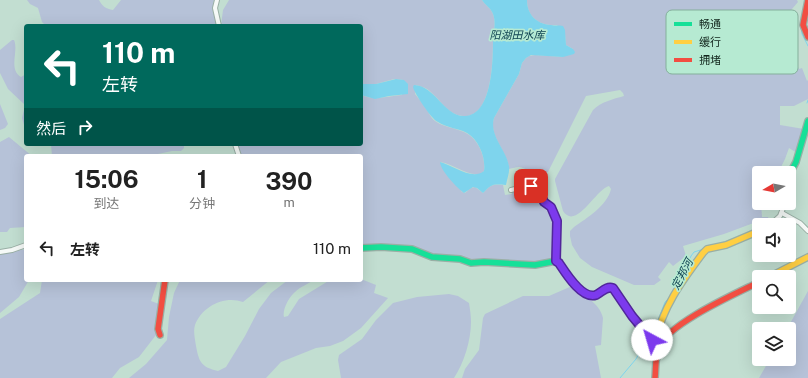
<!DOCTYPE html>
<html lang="zh">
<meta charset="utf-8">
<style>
body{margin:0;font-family:"Public Sans","Noto Sans SC",sans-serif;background:#f2f2f2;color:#222;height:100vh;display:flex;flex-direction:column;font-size:15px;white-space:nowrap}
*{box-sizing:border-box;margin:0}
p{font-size:13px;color:#767676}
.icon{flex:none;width:22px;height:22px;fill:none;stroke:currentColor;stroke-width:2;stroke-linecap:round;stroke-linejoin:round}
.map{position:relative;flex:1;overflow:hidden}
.sheet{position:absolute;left:24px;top:154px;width:339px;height:128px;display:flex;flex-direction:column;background:#fff;border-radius:4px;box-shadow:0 4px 16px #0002}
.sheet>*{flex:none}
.guide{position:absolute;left:24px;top:24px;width:339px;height:122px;border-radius:4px;box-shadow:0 4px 16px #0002;background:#00695c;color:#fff;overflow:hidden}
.needle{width:26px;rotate:260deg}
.fabs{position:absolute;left:752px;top:166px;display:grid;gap:8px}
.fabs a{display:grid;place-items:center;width:44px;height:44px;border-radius:4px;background:#fff;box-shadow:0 4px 16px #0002;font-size:20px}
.pin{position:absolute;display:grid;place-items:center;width:34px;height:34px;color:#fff;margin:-17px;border-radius:8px;box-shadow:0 2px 6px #0006}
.me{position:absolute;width:44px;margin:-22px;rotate:321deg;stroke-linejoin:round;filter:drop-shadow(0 0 3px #0008)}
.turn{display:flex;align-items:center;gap:14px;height:84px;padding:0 12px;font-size:18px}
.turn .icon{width:52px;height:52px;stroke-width:2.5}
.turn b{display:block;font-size:28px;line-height:34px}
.then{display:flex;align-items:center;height:38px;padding:0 12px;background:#0003;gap:8px;font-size:15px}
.eta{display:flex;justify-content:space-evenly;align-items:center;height:68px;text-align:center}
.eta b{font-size:24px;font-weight:700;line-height:28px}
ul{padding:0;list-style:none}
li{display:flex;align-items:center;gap:12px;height:52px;padding:0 12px}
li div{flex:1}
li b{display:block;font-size:15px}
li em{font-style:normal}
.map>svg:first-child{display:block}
</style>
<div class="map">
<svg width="808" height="378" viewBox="0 0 808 378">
<rect width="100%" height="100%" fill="#c2ded1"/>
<path fill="#b6c2d8" d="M27,0H99C102,6 106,9 113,10L121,0H214L213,9L217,26H46L42,22L38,8L30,4Z
M229,0H482C485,5 491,8 493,14C496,22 494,31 493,38C493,57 493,119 463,116C447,115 439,97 427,89C424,87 420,86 416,85L415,94C418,98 422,102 425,106C428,111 430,117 435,121C443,127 455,128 464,132C478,138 486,157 484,171L481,174C465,176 455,164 440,162L462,192L465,193L471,188L475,187L483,193C491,185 491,184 503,185L505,195L512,194V190L529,187L536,190L544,205L551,212L554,218L555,258L535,262L484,259L472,261L461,257L436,255L427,253L361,245V156H241L236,144H361V95C374,101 388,96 402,95L404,80L394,79L376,84H361V26H221L223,10Z
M527,0H797L798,2L786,16L776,17L782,35H791L795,52L792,54L799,69L802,68L807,81L808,80V99L794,106H780V125L804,129L797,153L789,148L785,159L778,173H759V203H761L762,217H768L770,223L761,225L759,221L724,234L683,246L686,256L673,266L669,262L658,277L661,280L654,285H634L592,267L580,258L572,245L570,236V231L574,227C587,218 607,206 611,189L609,186C596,189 576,231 563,211L555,181V179L593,110C601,102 613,99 624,96L623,93L620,90L586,96L548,172C535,180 529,168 519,167C516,167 513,168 509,169C508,151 488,136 494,118L519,74L522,63L526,58L529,56L535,55L563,57L573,49L566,45L565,34L557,25C540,26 527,18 527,0Z
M12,40H14C19,51 8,69 21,77L26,74V132L22,118L25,105L8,89L0,73V50Z
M0,104L8,124L5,128L0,130Z
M9,137L32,156H26V227L10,228L7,232H0V142Z
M51,144H184V148L181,151H172L153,155V156H138L137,155L134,156H52Z
M26,249V280H29L19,297L0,313V254Z
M361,279L376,285L374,293L388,298L361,328L350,336L343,341L330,346L316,348L281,362L266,378H129L146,364L167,340L169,317L174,293L180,280H270L243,302C225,295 202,306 195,325C193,331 195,339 196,346C199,362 201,367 218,371L226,367L245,336L259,309L271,293L288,280H314C308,284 300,287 295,292C289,297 282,310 284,317L288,316L299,299L330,280Z
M42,280H158L151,301L159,304L156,335L139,357L120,368L112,378H0V319L40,293Z
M572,286C583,295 600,303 603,318L601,345L595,346L601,378H462L465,369L479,350L483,318L485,314L523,296H549Z
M808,291V378H759L770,359H789V329H787Z
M449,294L458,296L469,303C470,309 471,316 471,322C471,340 464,363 454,378H341L338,360L339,355L362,339L376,320L393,303L417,297Z"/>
<path fill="#7ed4ed" d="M482,0H527C527,14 536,24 551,25C555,26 559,25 563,26L565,30L566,45L573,49L575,52L574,54L563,57L531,55L526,58L522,63L519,74L494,118C489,136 506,149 509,166C510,172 507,179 506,185C492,184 492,184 483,193L477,188L473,187L464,193C458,189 440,170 440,162C453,165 472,181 484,171C486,158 479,140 467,133C458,128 447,128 438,122C432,120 414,93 413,87L414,85C436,86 444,117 465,116C493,115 493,58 493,39C494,31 496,22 493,14C491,8 485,5 482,0Z
M396,79L404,80L408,84V94L389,96L375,99L361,95V84H376Z"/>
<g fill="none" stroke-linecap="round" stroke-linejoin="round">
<path stroke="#7ed4ed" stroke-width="1" d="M801,26L802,34L808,46
M807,103L808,100
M795,156L804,124
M764,225L773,220
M719,244L735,238
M680,280L691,256L694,252L704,249
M658,320L665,302L670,297
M620,378L636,359L641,350"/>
<defs>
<path id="street" d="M217,0L215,8L219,26
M235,144L239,156
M511,190L528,186L535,187L539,190L544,202L551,207L557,221L556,261
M782,213L800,223L808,231
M770,225L780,216L785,203
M0,252L12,250L26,245"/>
<path id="fast" d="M789,175L796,162L808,121
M361,248L381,247L412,249L432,257L460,259L471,263L484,262L535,265L556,261L559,263C566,273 581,298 595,295C600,293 605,289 609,287L614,289L646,334L659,346"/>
<path id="slow" d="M769,277L808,257
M655,343C662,308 682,281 703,253L707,249L726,245L759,231"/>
<path id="jam" d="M808,0L803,25L808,37
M160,335L158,329L165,280
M655,378C656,368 655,357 659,347C669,323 735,294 759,282"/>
</defs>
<use href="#street" stroke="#99afa5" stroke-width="6"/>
<use href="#fast" stroke="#99afa5" stroke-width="8"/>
<use href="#slow" stroke="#99afa5" stroke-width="8"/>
<use href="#jam" stroke="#99afa5" stroke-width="8"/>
<use href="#street" stroke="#f6faf8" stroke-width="4"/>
<use href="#fast" stroke="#16e098" stroke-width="5.5"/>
<use href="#slow" stroke="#ffcf43" stroke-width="5.5"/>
<use href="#jam" stroke="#f24e42" stroke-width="5.5"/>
</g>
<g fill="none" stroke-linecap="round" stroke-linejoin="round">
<defs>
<path id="route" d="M531,186L539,190L544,202L551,207L557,221L556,261L559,263C565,272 582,300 596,295C602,292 606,286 613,288L632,316L652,340"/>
</defs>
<use href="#route" stroke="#51269a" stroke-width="10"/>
<use href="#route" stroke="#7c3aed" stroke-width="7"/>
</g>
<g text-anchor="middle" stroke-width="3.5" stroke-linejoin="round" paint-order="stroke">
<g font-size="11" font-style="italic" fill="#0b3e4e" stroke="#b6ead2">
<text x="517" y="39">阳湖田水库</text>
<text transform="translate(682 274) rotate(-62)" y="4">定邦河</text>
</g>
</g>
<rect x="666" y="10" width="132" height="64" rx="6" fill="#b6ead2" stroke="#84af9b" stroke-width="1"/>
<rect x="674" y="22" width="18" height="4" fill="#16e098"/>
<rect x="674" y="40" width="18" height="4" fill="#ffcf43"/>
<rect x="674" y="58" width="18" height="4" fill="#f24e42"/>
<g font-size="11" fill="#11251c">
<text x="699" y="28">畅通</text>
<text x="699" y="46">缓行</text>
<text x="699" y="64">拥堵</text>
</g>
</svg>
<div class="fabs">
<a><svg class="needle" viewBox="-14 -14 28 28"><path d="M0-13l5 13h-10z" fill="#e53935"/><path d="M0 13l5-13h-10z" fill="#767676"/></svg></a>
<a><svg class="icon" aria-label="sound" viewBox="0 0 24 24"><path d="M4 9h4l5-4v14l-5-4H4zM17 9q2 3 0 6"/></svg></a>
<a><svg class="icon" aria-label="search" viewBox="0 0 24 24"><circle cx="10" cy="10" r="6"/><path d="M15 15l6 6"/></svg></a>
<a><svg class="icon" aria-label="layers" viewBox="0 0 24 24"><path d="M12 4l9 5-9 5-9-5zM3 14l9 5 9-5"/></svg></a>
</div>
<div class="pin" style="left:531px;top:186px;background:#d93025"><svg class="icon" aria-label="arrive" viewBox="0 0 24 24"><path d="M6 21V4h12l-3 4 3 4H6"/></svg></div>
<svg class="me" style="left:652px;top:340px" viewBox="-20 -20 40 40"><circle r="19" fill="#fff"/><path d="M0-13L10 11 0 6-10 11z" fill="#7c3aed"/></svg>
<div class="guide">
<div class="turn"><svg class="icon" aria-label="left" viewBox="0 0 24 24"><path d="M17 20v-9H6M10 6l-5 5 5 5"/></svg><div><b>110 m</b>左转</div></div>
<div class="then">然后<svg class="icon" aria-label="right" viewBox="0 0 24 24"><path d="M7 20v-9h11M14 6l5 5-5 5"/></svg></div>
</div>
<section class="sheet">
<div class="eta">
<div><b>15:06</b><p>到达</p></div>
<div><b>1</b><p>分钟</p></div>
<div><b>390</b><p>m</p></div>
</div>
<ul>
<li><svg class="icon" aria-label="left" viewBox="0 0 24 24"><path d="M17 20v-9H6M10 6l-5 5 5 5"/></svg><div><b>左转</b></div><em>110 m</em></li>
</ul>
</section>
</div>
